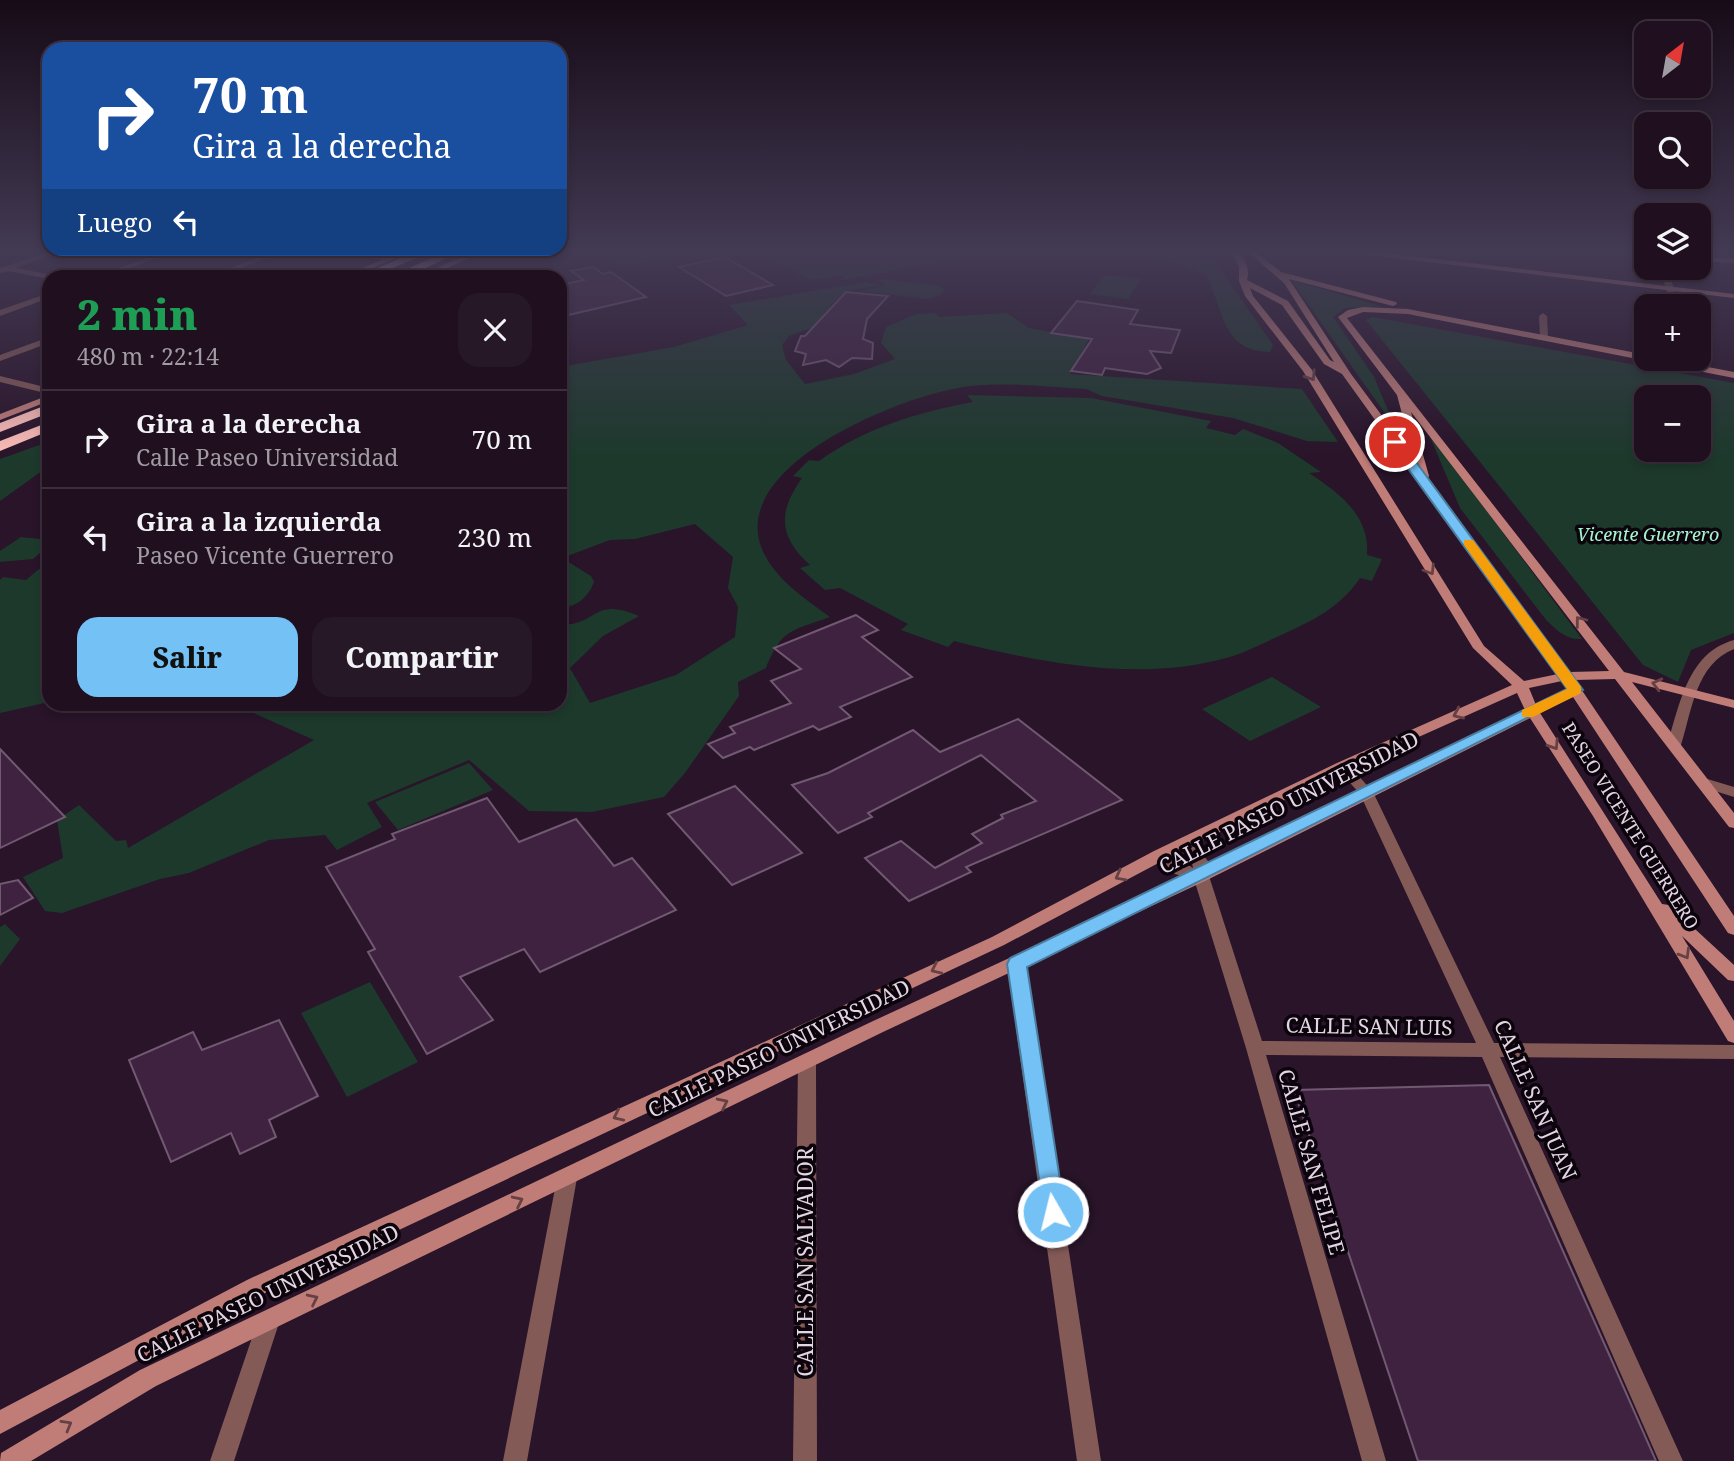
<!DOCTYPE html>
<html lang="es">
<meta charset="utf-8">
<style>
body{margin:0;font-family:"Noto Serif",serif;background:#271828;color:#f1f3f6;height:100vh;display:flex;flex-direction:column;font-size:26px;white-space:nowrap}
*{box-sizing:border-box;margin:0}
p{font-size:23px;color:#a19ca4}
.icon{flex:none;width:38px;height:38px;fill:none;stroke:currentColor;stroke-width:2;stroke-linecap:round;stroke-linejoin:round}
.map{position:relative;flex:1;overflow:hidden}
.side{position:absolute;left:42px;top:270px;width:525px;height:441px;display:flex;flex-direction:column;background:#1f0f1f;border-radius:21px;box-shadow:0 4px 10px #0003,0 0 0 2px #3c2f3d}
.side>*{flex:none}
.guide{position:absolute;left:42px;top:42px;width:525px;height:214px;border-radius:21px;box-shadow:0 4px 10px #0003,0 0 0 2px #3c2f3d;background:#1a4fa0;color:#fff;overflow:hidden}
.needle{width:46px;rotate:31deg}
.buttons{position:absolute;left:1634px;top:21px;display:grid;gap:14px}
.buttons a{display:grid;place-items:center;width:77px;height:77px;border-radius:14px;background:#1f0f1f;box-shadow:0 4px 10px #0003,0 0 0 2px #3c2f3d;font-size:35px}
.pin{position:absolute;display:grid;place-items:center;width:60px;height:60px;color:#fff;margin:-30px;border:4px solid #fff;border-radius:50%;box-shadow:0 2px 7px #0007}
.me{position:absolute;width:77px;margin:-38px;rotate:352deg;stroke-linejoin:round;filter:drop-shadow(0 0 5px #0008)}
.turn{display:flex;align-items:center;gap:24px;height:147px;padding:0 35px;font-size:32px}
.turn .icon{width:91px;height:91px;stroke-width:2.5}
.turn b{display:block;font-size:49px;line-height:60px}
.then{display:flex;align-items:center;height:66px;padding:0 35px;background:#0003;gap:14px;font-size:26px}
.round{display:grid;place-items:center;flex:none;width:74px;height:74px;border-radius:21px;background:#271828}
.head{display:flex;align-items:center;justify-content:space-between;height:119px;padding:0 35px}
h1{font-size:42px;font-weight:800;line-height:52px;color:#1e9e55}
.action{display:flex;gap:14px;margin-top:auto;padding:14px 35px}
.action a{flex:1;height:80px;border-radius:21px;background:#73c1f5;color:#111;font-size:28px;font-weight:800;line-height:80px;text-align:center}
.action a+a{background:#271828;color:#f1f3f6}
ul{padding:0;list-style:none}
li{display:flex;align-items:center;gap:21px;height:98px;padding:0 35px;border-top:2px solid #3c2f3d}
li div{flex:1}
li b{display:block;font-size:26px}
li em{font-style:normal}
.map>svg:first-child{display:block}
</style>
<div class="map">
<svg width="1734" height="1461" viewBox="0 0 1734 1461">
<rect width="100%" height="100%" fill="#291429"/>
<path fill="#1d392c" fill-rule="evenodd" d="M616,253H693L620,267L605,255Z
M762,253H986L842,280L844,275L810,280Z
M1138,253L1210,255L1273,345L1270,352C1221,351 1225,311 1206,275L1158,257Z
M1105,275L1141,279L1128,299L1090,294Z
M883,279L937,286L944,289L943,293L929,299L859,291L885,286L879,280Z
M1291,280L1380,306L1345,308L1333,317L1374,377L1396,429Z
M866,282L882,285L846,291L829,307L842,317L789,336L782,345L786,360L805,384L854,374L895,359L881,343L886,327L916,314L936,313L939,317L1007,313L1029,328L1089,339L1070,374L1302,389L1338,442L1307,441L1233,418L1102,396L1086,389C1044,387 995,380 953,389C895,400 741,462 759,540C768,575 804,598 830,617C792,631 782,628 766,668L738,682L739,696L685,773L664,797L592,812L529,811L469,760L367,803L382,827L337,850L325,835L269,840L189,873L160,879L62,913L45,911L23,877L63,858L57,820L79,805L116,841L126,840L128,848L314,740L249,711L263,704H560V625C600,625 591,596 639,616L603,636L570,668L590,703L676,675L735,637L738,607L728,588L733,557L695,524L635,539L610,540L562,558L591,576L594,582C587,599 578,605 560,609C560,598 566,589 565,578L560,575V367L674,347L748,325L729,305Z
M1373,317L1734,383V633L1691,650L1678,682L1643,665L1366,320ZM1699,397V450H1647V397Z
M967,395L1091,398L1211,421L1206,428L1235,435L1243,429L1278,443L1321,472L1309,473C1339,493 1370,515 1367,555L1382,559L1372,581L1360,578C1340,608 1312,621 1279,636C1263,643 1246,652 1230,657C1140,683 1042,663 954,641L948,647L901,630L908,624L840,588L825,590L800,568L810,565C778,536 778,512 802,478L793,476L809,460L819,461C867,427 916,413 973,402Z
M1428,432L1582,639C1566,640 1558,631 1547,621L1460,508Z
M45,443H49V466L0,501V459Z
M21,537L49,540V545L33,559L0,562V551Z
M39,569H49V702L0,713V580L3,577L26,580Z
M1272,677L1321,707L1250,741L1202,709Z
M469,763L493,790L398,830L375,802Z
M5,924L20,939L0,966V927Z
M370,982L418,1062L347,1097L301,1013Z"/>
<path fill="#3f2240" stroke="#725972" stroke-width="2" d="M725,257L773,285L726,296L679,267Z
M593,267L603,274L611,272L646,297L560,317V285L584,280L571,271Z
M846,292L888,296L867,319L863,339L873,343L872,359L852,358L839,367L826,360L803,365L806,354L795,351L801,336H805Z
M1077,301L1138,310L1130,324L1180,330L1171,353L1150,351L1161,368L1147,374L1105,368L1102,375L1071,371L1092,339L1051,333Z
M856,615L878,630L862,637L912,677L840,707L851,717L819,730L813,726L754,750L750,747L723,758L708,744L735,733L730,727L791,703L771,681L801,669L774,648Z
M1018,719L1122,800L966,867L971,872L909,901L865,858L901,841L935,868L982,843L972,834L1003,818L1001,815L1036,801L981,755L868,813L872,817L838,833L792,785L828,773L913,730L940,752Z
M0,749L65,817L0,848Z
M735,786L802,853L732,885L668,814Z
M487,798L519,842L576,819L614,866L632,858L676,910L540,972L524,949L460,977L493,1020L427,1054L368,952L375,949L326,867L395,839L392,834Z
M18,880L33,898L0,915V884Z
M279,1020L318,1096L269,1120L276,1137L240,1154L231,1133L171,1162L129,1060L193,1032L202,1050Z
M1489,1085L1612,1361L1656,1461H1418L1294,1090Z"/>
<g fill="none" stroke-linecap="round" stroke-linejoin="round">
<path fill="#845a57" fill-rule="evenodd" d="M46,253H57L16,268L52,275L49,279L8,271L0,273V268Z
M160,253H171L107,276H97Z
M270,253H280L220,276H210Z
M350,253H366L393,259L389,261Z
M1659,268H1667L1680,306H1672Z
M49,293V298L0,316V310Z
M1543,313L1547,316L1548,337L1544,340L1540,337L1539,316Z
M49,337V343L0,361V355Z
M0,376L49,388V394L0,382Z
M1734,640V649C1696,664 1692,710 1681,745L1674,749L1669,748L1667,745C1680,705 1687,653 1734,640Z
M1342,761L1347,763L1373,792L1494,1043L1734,1045V1059L1500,1057L1683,1461H1659L1482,1057L1266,1055L1386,1461H1362L1246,1048L1194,879L1175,874L1152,855L1154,851H1166L1193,868L1192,863L1173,846L1176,842C1188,839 1201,852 1208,861L1209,876L1262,1041L1476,1043L1360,794L1335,766Z
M1704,778L1734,787V797L1699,786L1697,783L1699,780Z
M1016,958L1022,960L1025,964L1101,1461H1077L1007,964L1010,960Z
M807,1056L814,1058L816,1063L817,1461H793L798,1063L800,1058Z
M567,1169L574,1172L577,1178L527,1461H503L557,1178L560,1172Z
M269,1310L277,1313L280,1320L234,1461H210L258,1320L261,1313Z"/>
<path fill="#c07d78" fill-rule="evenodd" d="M398,253H408L354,276H344Z
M471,253H481L429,276H419Z
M1232,253H1240C1246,261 1250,270 1247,280L1288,301L1330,360L1334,362L1284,283L1249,253H1257L1281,272L1396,302L1397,304L1393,306L1289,279L1351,374L1414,459L1397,395L1338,317L1348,310L1363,307L1408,309L1647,355V359H1666L1734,372V378L1408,314L1363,312L1347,318L1624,672L1734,700V708L1632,682L1734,813V828L1729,827L1615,679L1575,680L1734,916V935L1728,933L1573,697L1540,713L1662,904L1669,905L1734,965V981L1728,980L1682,936L1734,1021V1043L1728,1041L1593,816L1530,718L1207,880L883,1032L156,1386L31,1461H0L1,1453L140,1370L871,1022L1195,872L1525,710L1517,693L1347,769L1166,859L1004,945L263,1294L0,1434V1410L247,1280L992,937L1154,851L1337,763L1512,685L1473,648L1303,371L1245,296L1239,281V267ZM1250,288L1282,305L1324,364L1342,374L1558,674L1524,681L1484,646L1312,370L1253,296ZM1411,412L1609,671L1570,672L1428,478L1429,476ZM1562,681L1568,689L1536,705L1529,688Z
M1364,253H1386L1734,294V298L1368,255Z
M1627,253H1647V256Z
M1699,257L1734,259V263L1699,261Z
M49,395V401L0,420V414Z"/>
<path fill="#febeb8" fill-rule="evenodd" d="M412,253H428L374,276H359Z
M442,253H457L413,274L403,271Z
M49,404V413L0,432V423Z
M49,422V431L0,451V441Z"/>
</g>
<defs><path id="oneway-chevron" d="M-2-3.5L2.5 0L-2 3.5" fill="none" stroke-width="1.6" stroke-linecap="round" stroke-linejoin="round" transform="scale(1.75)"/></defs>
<g stroke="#664042">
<use href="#oneway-chevron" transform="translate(1311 376) rotate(57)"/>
<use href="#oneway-chevron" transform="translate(1430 570) rotate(58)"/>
<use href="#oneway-chevron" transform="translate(1580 621) rotate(-128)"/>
<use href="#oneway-chevron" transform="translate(1657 684) rotate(-166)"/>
<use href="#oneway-chevron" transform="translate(1458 714) rotate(156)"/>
<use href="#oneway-chevron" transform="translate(1554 745) rotate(57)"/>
<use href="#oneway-chevron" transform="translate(1120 876) rotate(152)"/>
<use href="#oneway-chevron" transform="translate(1685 954) rotate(59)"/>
<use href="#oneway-chevron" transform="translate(936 969) rotate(155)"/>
<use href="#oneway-chevron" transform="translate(723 1103) rotate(-26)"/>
<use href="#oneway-chevron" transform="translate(618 1116) rotate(155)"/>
<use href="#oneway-chevron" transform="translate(518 1201) rotate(-26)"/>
<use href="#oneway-chevron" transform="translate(313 1299) rotate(-26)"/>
<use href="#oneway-chevron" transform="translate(67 1425) rotate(-30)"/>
</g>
<linearGradient id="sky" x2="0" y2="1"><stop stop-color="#170b17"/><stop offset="0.55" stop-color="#433a54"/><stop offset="1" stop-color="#433a54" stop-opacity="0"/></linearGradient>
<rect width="1734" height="457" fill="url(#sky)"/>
<path fill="#73c1f5" stroke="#4b7d9f" stroke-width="2" d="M1391,440H1400L1583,690L1027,967L1065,1212L1061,1219L1053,1222L1045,1219L1007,964L1010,958L1567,689L1391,445Z"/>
<path fill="#f59e0b" d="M1464,540H1473L1581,687V693L1533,717H1522V710L1567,689L1464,545Z"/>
<g text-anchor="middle" stroke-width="7" stroke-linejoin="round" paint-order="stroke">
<g font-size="18" font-style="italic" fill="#a4f5ce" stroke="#0c040c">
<text x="1648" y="541">Vicente Guerrero</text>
</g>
<g font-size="18" fill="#e3d5e3" stroke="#0c040c">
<text transform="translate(1630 826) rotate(58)" y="6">PASEO VICENTE GUERRERO</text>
</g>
<g font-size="21" fill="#e3d5e3" stroke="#0c040c">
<text transform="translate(1289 803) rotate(-27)" y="7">CALLE PASEO UNIVERSIDAD</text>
<text transform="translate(1369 1027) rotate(1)" y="7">CALLE SAN LUIS</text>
<text transform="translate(779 1049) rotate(-26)" y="7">CALLE PASEO UNIVERSIDAD</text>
<text transform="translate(1535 1100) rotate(66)" y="7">CALLE SAN JUAN</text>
<text transform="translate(1311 1162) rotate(74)" y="7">CALLE SAN FELIPE</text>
<text transform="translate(806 1262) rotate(-90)" y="7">CALLE SAN SALVADOR</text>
<text transform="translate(268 1294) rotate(-26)" y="7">CALLE PASEO UNIVERSIDAD</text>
</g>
</g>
</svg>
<div class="buttons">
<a><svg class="needle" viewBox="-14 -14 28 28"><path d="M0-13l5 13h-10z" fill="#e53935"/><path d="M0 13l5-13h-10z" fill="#a19ca4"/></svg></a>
<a><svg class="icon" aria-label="search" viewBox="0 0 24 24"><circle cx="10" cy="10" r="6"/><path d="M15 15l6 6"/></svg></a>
<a><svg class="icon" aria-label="layers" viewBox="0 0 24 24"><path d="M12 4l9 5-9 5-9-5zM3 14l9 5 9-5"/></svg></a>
<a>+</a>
<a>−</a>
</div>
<div class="pin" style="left:1395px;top:442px;background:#d93025"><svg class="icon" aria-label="arrive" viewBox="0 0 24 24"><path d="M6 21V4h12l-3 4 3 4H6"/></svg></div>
<svg class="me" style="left:1053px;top:1212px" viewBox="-20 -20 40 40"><circle r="17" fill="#73c1f5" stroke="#fff" stroke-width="3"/><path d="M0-11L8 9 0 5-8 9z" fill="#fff"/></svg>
<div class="guide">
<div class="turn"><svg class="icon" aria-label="right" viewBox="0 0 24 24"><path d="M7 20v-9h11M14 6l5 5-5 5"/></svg><div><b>70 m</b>Gira a la derecha</div></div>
<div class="then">Luego<svg class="icon" aria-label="left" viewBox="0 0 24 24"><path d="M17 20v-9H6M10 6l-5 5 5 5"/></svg></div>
</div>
<section class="side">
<div class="head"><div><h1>2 min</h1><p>480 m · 22:14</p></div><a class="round"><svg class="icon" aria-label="close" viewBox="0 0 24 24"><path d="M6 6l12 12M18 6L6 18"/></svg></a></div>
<ul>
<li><svg class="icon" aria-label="right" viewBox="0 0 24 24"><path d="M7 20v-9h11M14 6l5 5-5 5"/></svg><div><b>Gira a la derecha</b><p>Calle Paseo Universidad</p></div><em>70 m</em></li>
<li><svg class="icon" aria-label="left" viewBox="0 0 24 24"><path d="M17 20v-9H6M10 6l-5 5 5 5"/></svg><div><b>Gira a la izquierda</b><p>Paseo Vicente Guerrero</p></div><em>230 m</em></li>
</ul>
<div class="action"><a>Salir</a><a>Compartir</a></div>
</section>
</div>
